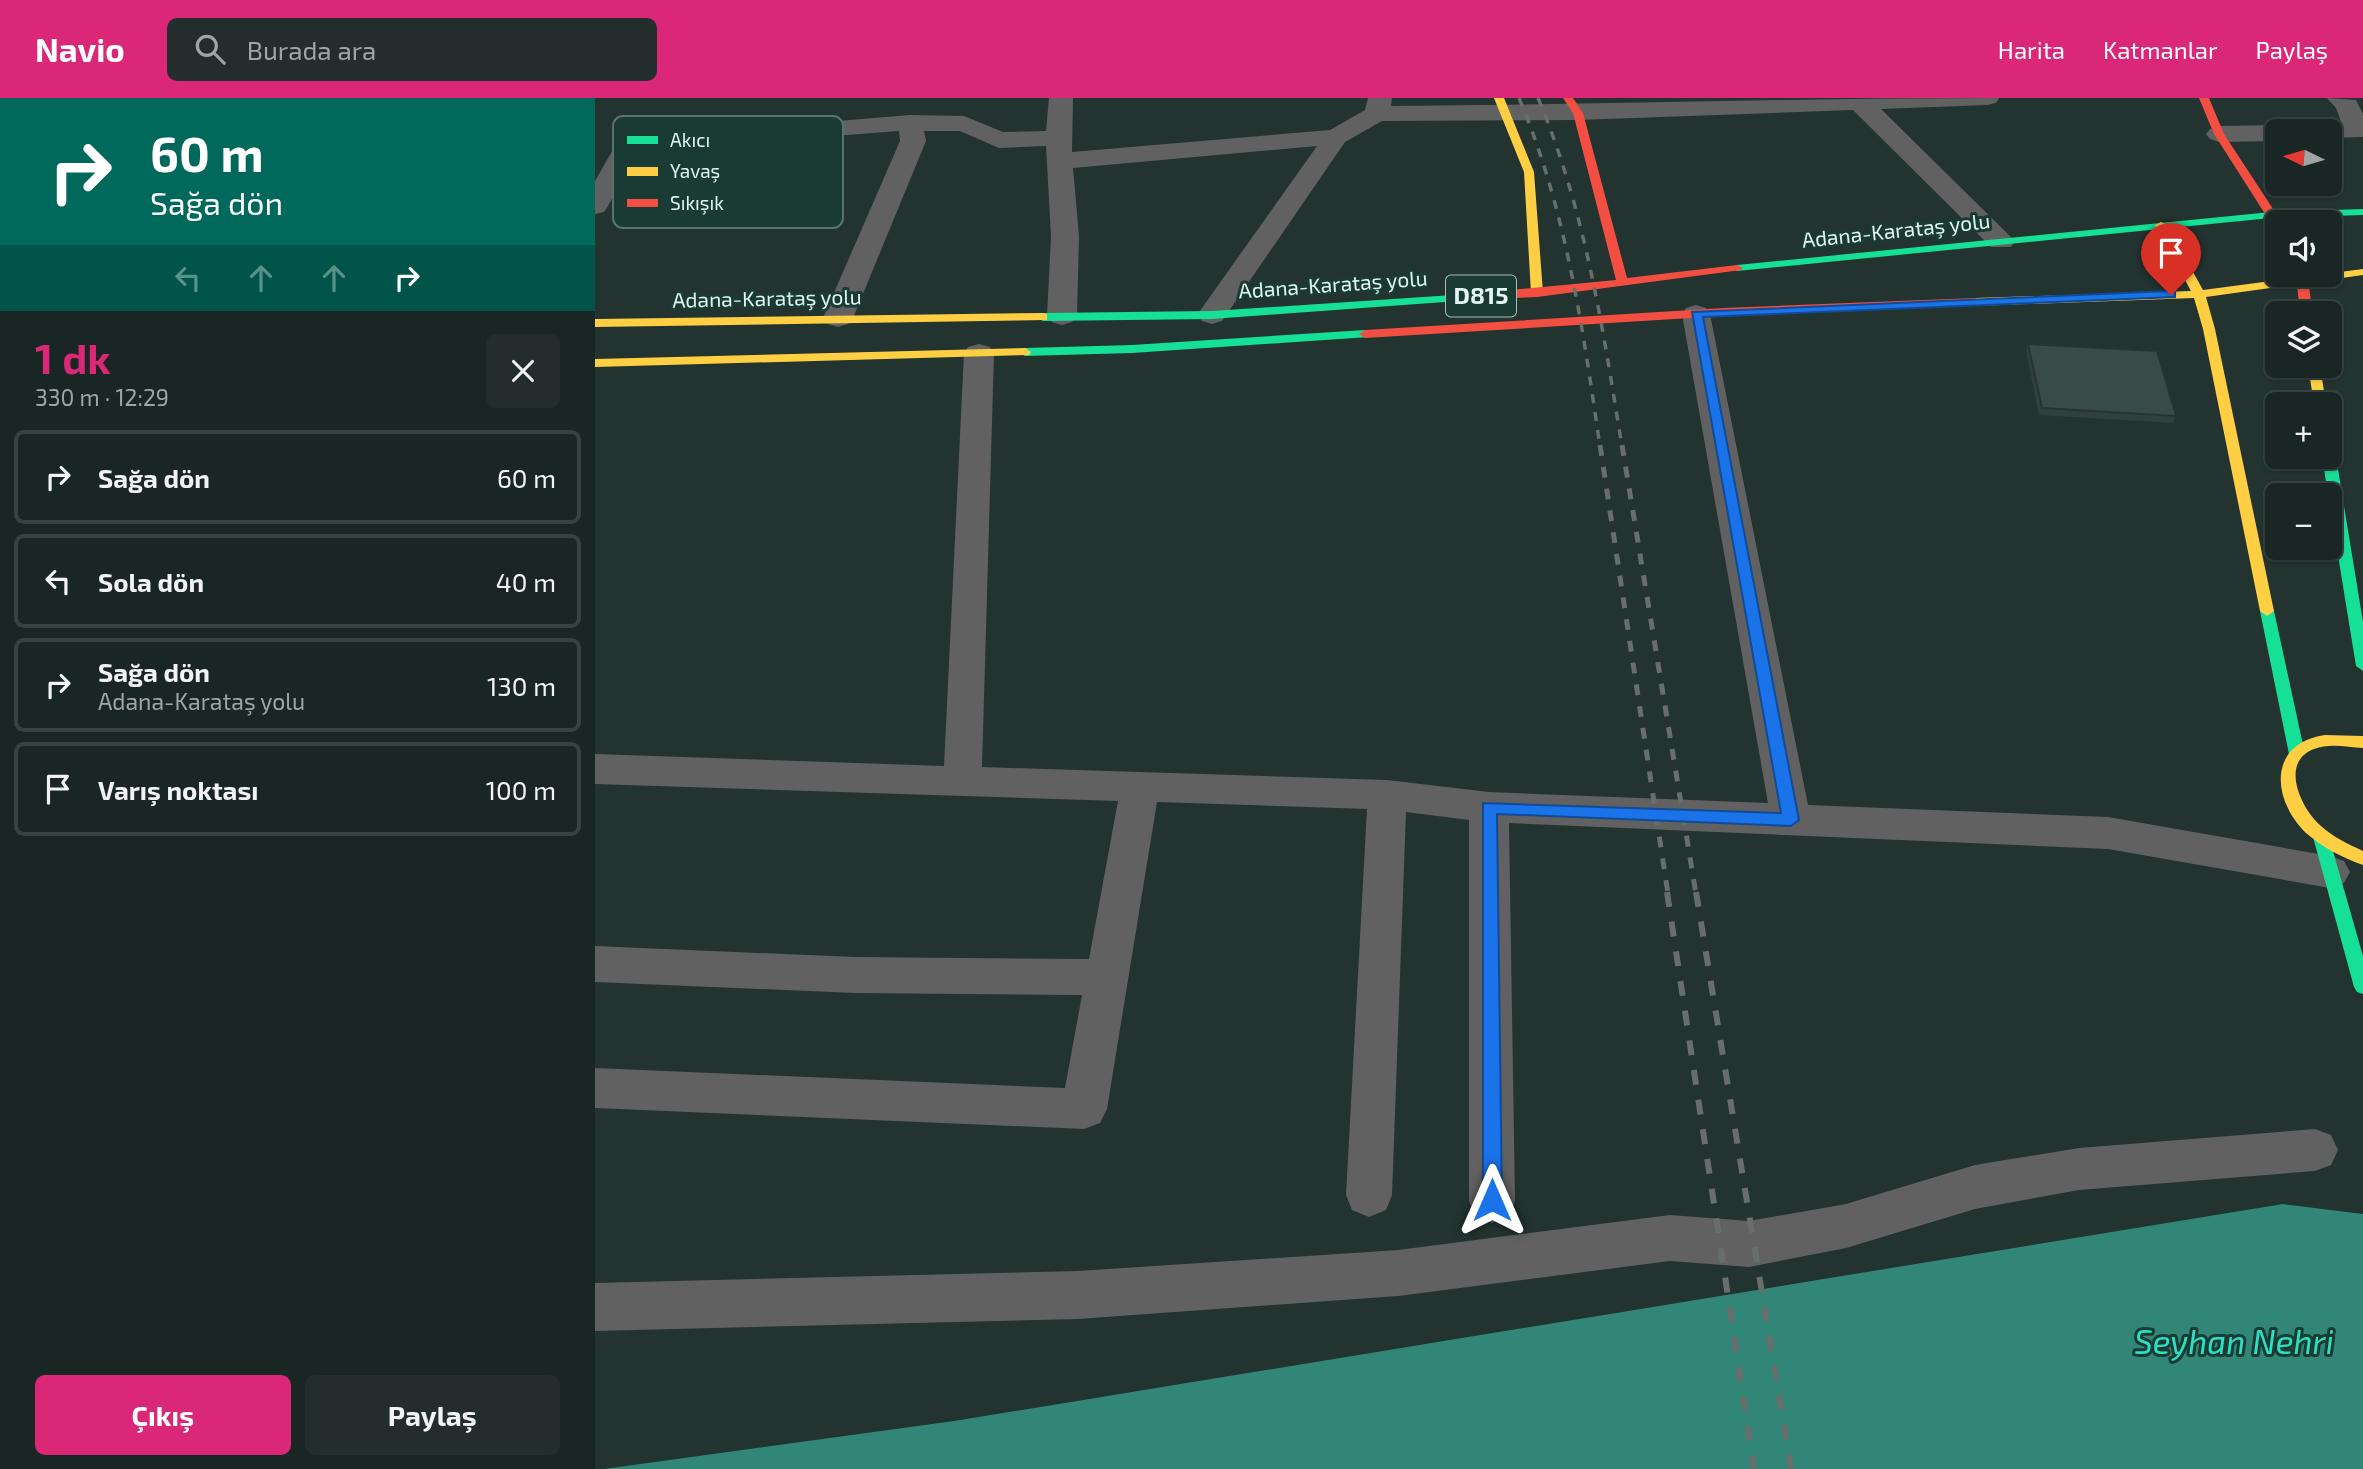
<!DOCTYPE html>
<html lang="tr">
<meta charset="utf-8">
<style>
body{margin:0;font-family:"Exo 2",sans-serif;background:#232e2c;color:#f1f3f6;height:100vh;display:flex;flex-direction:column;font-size:26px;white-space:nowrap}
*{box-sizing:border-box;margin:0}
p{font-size:23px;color:#9fa5a6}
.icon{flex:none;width:38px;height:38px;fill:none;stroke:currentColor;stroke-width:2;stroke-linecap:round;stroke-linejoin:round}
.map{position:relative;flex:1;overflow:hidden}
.details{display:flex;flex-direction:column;background:#1a2624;width:595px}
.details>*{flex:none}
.guide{background:#00695c;color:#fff;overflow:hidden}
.needle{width:46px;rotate:275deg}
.controls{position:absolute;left:1670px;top:21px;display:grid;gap:14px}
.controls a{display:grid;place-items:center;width:77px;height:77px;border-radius:10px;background:#1a2624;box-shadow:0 2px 5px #0004,0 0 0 2px #384341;font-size:35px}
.pin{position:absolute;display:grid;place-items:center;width:60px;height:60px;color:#fff;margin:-72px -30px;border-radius:50% 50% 50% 0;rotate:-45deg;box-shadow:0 0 7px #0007}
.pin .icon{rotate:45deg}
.me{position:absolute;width:77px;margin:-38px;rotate:0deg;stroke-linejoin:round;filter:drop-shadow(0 0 5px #0008)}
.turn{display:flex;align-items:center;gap:24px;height:147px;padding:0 35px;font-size:32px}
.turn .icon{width:91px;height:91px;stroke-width:2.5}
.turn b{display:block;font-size:49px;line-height:60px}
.lanes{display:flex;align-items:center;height:66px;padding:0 35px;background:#0003;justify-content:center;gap:35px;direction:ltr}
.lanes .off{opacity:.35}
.round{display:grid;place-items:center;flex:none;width:74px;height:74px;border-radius:10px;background:#232e2c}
.headline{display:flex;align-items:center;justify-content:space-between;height:119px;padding:0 35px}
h1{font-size:42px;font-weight:700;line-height:52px;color:#db2777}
.primary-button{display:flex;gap:14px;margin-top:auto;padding:14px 35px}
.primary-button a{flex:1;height:80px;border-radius:10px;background:#db2777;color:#fff;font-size:28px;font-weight:700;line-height:80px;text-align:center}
.primary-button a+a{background:#232e2c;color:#f1f3f6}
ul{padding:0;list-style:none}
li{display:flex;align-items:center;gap:21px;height:94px;margin:0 14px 10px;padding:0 21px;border:4px solid #384341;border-radius:10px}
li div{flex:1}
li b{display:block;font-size:26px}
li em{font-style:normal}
header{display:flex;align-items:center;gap:42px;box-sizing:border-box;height:98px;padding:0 35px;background:#db2777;color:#fff}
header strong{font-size:33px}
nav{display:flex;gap:38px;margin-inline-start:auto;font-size:24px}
.search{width:490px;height:63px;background:#232e2c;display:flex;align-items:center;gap:18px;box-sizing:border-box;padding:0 24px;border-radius:10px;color:#9fa5a6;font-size:26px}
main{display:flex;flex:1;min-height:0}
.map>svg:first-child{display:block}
</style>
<header>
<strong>Navio</strong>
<div class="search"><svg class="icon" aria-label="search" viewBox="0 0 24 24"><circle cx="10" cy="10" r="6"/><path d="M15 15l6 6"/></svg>Burada ara</div>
<nav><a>Harita</a><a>Katmanlar</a><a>Paylaş</a></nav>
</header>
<main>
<section class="details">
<div class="guide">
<div class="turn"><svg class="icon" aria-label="right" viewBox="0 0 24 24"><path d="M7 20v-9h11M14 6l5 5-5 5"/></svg><div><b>60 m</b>Sağa dön</div></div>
<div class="lanes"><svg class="icon off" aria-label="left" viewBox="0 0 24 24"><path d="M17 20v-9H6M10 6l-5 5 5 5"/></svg><svg class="icon off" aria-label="ahead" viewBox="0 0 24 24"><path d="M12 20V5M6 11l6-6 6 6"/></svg><svg class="icon off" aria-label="ahead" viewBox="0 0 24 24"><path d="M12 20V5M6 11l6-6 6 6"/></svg><svg class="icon" aria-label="right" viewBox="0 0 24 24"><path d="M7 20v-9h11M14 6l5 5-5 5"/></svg></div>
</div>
<div class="headline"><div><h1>1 dk</h1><p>330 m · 12:29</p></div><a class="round"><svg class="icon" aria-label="close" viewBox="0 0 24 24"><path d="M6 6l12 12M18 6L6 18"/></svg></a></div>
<ul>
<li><svg class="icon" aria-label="right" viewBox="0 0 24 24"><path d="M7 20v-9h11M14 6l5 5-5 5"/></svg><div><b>Sağa dön</b></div><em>60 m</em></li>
<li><svg class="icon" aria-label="left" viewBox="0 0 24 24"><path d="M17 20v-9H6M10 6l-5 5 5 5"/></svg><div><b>Sola dön</b></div><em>40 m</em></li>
<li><svg class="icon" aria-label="right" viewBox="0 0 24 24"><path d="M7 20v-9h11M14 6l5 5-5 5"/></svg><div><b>Sağa dön</b><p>Adana-Karataş yolu</p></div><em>130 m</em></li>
<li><svg class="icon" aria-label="arrive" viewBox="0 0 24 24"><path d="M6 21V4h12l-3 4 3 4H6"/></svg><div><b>Varış noktası</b></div><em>100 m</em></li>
</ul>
<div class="primary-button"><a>Çıkış</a><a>Paylaş</a></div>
</section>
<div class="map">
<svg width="1768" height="1371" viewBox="0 0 1768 1371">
<rect width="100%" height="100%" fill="#223330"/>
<path fill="#318677" d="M1688,1106L1768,1116V1371H9L359,1323Z"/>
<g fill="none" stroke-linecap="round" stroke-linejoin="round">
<path fill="#616162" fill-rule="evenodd" d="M454,0H478L477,54L735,32L770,12L773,0H797L796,8C999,7 1201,0 1404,0L1401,5L1392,7L1286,11L1420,143L1416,149H1396L1258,12L983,22L787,23L750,44L627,223L617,226L607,223L602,217L722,48L478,70L484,138L482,218L477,224L467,227L457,224L452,218L456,138L451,48L404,50L365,33H329L331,43L258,220L253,226L243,229L233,226L228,220L305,43L304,33L42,53L13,108L9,114L0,116V83L24,41L315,17L369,18L408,34L451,33Z
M1732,0L1761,2L1768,16V39L1734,40V33H1708L1711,28L1746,24L1741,10Z
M1682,27L1693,33H1682V43L1624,44L1615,41L1611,36L1615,31L1624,28Z
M1101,207L1111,210L1115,216L1213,707L1513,719L1735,758L1749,763L1755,774L1749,785L1735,790L1513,751L914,725L920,1103L914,1119L897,1125L880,1119L874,1103V722L811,714L797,1097L791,1112L774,1119L757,1112L751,1097L772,711L562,704L512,1011L505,1025L489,1031L0,1010V970L470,990L487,897L260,895L0,884V848L260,859L494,861L523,703L0,686V656L349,668L369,255L373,249L384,246L395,249L399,255L387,669L792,682L894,694L1173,705L1087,216L1091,210Z
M1720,1031L1736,1037L1743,1052L1736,1067L1720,1073L1484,1092L1380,1111L1251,1150L1154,1169L1075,1163L803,1198L483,1221L0,1233V1185L483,1173L803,1152L1075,1117L1154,1123L1251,1106L1380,1067L1484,1050Z"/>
<path fill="#16e098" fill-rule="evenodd" d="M1768,111V117L1676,120L1142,173L1136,170L1142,167L1676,114Z
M873,196L879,200L877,202L617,221L448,223L442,219L448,215L617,213Z
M770,232L776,236L774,239L537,255L430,258L424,254L430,250L537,247Z
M1734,355L1741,359L1768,524V573L1761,568L1727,359H1734Z
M1672,508L1679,513L1710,656L1702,662L1694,656L1665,513Z
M1726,733L1732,734L1734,739L1768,858V896L1762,894L1759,889L1718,739L1720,734Z"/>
<path fill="#ffcf43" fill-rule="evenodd" d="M899,0H909L939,74L948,195L942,199L936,195L929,74Z
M1566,124L1572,127L1608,192L1768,171V177L1611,199L1620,231L1679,513L1672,518L1665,513L1608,231L1599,200L1380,208L1374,204L1380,200L1596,193L1560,127Z
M448,215L452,216V222L0,229V221Z
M430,250L436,254L434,257L0,269V261Z
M1713,268H1725L1731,306H1719Z
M1730,637L1768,638V650C1753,649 1734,645 1719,651C1684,664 1706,711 1726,728C1738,739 1753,746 1768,753V767C1748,760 1727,749 1711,735C1676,701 1673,645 1730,637Z"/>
<path fill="#f24e42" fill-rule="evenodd" d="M968,0H978L988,15L1032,180L1142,167L1148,170L1146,172L942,199L869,202L867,200L873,196L1021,182L978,15Z
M1604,0H1614L1629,36L1682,117L1680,119H1672L1619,36Z
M1701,177H1713L1717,215H1705Z
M1380,200L1384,202V206L1129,218L770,240L764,236L770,232L1129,210Z"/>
<path stroke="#686e6c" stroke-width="3.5" stroke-dasharray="9 9" stroke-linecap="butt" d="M924,0C971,111 988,231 1005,349
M943,0C990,111 1008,231 1027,349"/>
<path stroke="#686e6c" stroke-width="5" stroke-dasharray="11 11" stroke-linecap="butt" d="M1005,347L1073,796
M1027,347L1101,796"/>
<path stroke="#686e6c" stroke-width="6" stroke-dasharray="15 15" stroke-linecap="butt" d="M1072,794L1159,1371
M1101,794L1196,1371"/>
</g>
<path fill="#30403e" d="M1433,246L1581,318L1578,325L1444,317L1431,253Z"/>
<path fill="#384b48" stroke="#273432" stroke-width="2" d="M1433,246L1562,253L1581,318L1447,310Z"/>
<path fill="#1a73e8" stroke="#114b97" stroke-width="2" d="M1576,193L1580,194V199L1108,219L1204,722L1196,728L902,716L907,1102L904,1109L897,1112L891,1109L888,1102V705L1186,715L1097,214Z"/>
<g text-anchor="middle" stroke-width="6" stroke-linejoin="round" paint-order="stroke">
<g font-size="21" fill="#e3f5f1" stroke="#1a3b34">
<text transform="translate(1301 133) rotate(-6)" y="7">Adana-Karataş yolu</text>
<text transform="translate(738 187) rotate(-4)" y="7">Adana-Karataş yolu</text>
<text transform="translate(172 201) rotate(-1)" y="7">Adana-Karataş yolu</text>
</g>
<rect fill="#1a3b34" stroke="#a7bdb8" stroke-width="2" x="851" y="177.5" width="70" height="41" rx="5"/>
<g font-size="24" font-weight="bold" fill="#e3f5f1">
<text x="886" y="206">D815</text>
</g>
<g font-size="33" font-style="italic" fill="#2be0c4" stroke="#1a3b34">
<text x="1639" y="1256">Seyhan Nehri</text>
</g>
</g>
<rect x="18" y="18" width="230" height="112" rx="10" fill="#1a3b34" stroke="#56736d" stroke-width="2"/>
<rect x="32" y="38" width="31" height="8" fill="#16e098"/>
<rect x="32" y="69" width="31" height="9" fill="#ffcf43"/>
<rect x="32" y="101" width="31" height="8" fill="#f24e42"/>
<g font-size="19" fill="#e3f5f1">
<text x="75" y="49">Akıcı</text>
<text x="75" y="80">Yavaş</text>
<text x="75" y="112">Sıkışık</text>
</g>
</svg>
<div class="controls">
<a><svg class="needle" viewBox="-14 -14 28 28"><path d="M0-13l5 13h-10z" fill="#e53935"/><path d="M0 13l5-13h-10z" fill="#9fa5a6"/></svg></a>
<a><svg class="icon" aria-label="sound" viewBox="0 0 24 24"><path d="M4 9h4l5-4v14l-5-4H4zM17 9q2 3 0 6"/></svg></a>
<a><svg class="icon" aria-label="layers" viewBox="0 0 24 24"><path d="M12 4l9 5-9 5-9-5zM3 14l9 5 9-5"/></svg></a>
<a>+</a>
<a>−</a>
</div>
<div class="pin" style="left:1576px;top:197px;background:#d93025"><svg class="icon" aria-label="arrive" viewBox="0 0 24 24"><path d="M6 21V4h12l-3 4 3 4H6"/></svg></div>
<svg class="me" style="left:897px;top:1102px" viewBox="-20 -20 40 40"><path d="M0-17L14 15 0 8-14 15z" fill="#1a73e8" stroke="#fff" stroke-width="4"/></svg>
</div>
</main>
